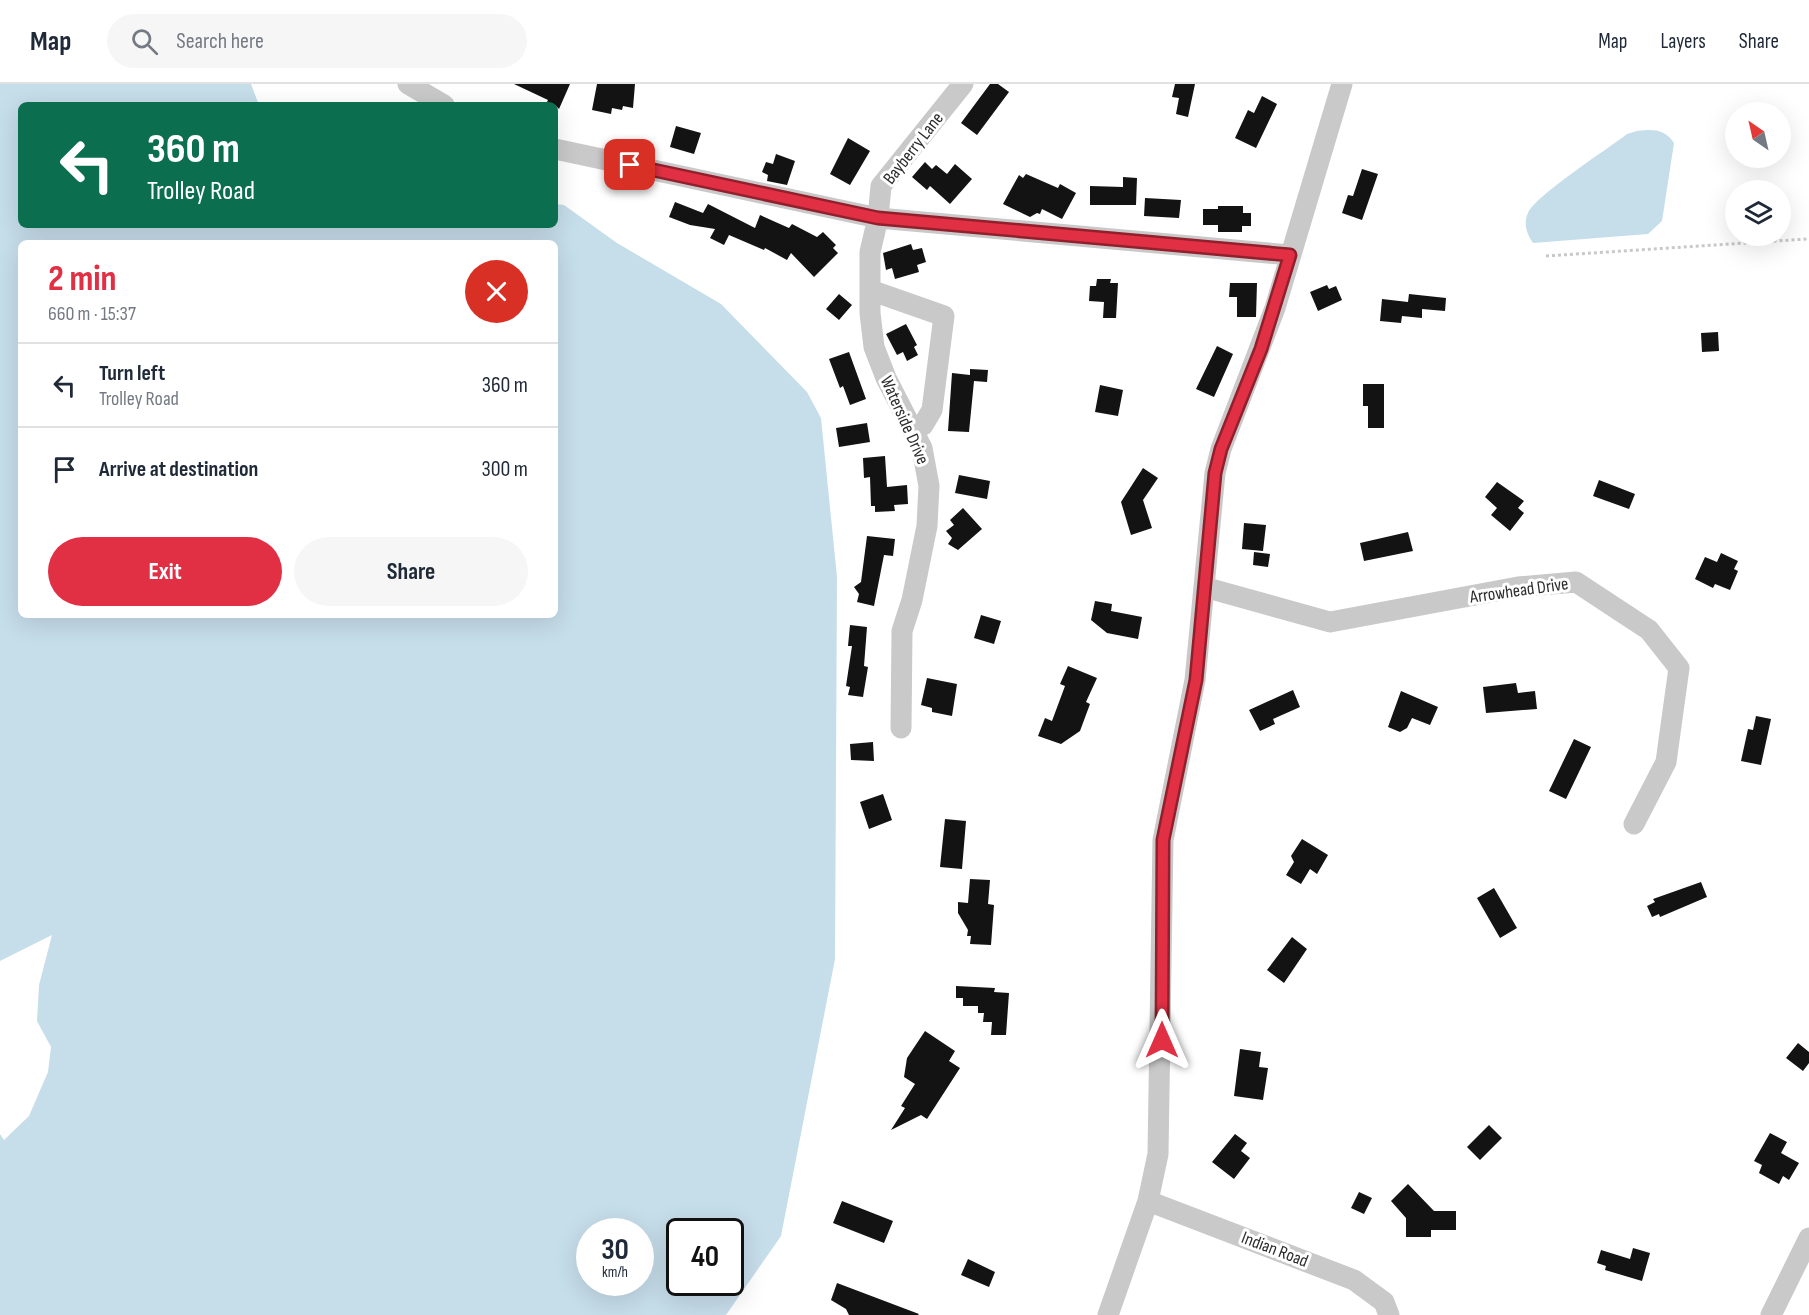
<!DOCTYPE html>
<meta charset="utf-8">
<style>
body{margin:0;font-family:"Sofia Sans Condensed",sans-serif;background:#f6f6f7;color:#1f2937;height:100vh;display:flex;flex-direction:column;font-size:22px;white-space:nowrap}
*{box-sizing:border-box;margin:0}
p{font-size:20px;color:#747a83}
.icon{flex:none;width:33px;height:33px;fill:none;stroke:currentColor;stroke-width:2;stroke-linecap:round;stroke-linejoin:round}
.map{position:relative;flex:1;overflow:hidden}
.drawer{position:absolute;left:18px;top:156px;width:540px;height:378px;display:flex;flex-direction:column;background:#fff;border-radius:9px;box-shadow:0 6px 24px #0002}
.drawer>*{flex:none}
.top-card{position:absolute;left:18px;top:18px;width:540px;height:126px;border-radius:9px;box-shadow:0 6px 24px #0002;background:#0b6e4f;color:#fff;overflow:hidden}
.needle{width:39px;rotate:326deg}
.controls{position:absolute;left:1725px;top:18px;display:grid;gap:12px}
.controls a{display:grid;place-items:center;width:66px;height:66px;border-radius:50%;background:#fff;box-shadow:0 6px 24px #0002;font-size:30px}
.speed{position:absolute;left:576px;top:1134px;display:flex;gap:12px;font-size:30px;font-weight:700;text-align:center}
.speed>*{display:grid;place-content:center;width:78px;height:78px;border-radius:50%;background:#fff;box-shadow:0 6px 24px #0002;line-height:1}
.speed small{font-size:15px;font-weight:400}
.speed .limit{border:3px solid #111;border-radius:9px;background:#fff;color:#111}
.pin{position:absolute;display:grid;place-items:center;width:51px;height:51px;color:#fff;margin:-26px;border-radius:12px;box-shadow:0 3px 9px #0006}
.me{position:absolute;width:66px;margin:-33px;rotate:0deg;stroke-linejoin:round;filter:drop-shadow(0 0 4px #0008)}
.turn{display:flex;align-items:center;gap:21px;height:126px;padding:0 30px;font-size:27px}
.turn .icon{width:78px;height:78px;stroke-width:2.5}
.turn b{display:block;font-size:42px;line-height:51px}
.round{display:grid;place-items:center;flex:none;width:63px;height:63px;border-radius:32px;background:#f6f6f7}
.headline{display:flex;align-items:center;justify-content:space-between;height:102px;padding:0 30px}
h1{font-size:36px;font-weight:700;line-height:45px;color:#e13044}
.action{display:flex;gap:12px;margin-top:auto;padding:12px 30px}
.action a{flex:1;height:69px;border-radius:36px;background:#e13044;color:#fff;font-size:24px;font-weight:700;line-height:69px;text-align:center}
.action a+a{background:#f6f6f7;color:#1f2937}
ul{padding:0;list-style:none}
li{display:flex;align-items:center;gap:18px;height:84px;padding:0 30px;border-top:2px solid #e0e1e3}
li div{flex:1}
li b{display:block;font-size:22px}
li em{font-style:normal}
header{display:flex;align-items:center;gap:36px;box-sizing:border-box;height:84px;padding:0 30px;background:#fff;border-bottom:2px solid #e0e1e3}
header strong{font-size:28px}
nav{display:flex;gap:33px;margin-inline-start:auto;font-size:21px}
.search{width:420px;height:54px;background:#f6f6f7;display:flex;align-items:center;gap:15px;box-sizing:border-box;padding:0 21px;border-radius:33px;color:#747a83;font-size:22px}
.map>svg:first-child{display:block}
</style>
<header>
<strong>Map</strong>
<div class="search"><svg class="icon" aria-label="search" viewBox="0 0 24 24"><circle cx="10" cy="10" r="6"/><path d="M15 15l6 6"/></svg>Search here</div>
<nav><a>Map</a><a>Layers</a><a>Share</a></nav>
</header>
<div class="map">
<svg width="1809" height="1231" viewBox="0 0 1809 1231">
<rect width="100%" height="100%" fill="#fff"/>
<path fill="#c6ddea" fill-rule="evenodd" d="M0,0H251L259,21H21V141H555V120L564,121L617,159L721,220L807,308L821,334L837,493L835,875L781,1152L726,1231H0V1050L4,1056L29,1032L48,988L51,963L37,937L39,901L52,851L0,877ZM21,159H555V531H21ZM590,1148H640V1198H590ZM680,1148H730V1198H680Z
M1637,47C1653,45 1665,45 1674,59L1662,137L1648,150L1533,159C1527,150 1523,140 1528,129C1536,111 1608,65 1627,50Z"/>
<path fill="#131313" d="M514,0H570L559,25L555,21L546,20L548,16Z
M597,0H635L633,24L623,22L622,26L612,24L611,30L592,26Z
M990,0H998L1009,8L977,51L961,39Z
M1175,0H1195L1188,33L1176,30L1179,14L1172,13Z
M1262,12L1277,20L1256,64L1235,54L1248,26L1254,29Z
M676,42L701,49L694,70L670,63Z
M848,54L870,67L850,101L830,90Z
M776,70L795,77L787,101L767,97L768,91L762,88L766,78L773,80Z
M925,78L932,85L936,81L947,90L955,80L972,95L950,120L930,102L927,106L912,93Z
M1362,85L1378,90L1362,136L1342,129L1348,111L1353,112Z
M1026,90L1058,104L1060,100L1076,109L1062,135L1042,125L1040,130L1037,129L1030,133L1003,120L1019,91L1023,94Z
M1123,93L1137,94L1136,121H1090V102L1123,103Z
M1145,114L1181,116L1179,134L1144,132Z
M675,118L703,129L708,120L755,144L760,131L789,144L792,140L817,153L823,148L836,161L833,164L838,169L814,193L791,169L787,176L765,164L764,166L729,151L724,161L710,154L715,145L690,141L669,133Z
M1218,122H1243V129H1251V142H1242V148H1218V141H1203V125H1218Z
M911,160L913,166L922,164L926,178L917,181L919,188L895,195L892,184L886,186L883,169Z
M1097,195H1111L1110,199H1118L1116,234H1103L1104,218L1089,217L1090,202H1096Z
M1230,199H1257L1256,233H1237V213H1229Z
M1327,201L1329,205L1336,202L1342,216L1318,227L1310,208Z
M839,210L852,221L839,236L826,225Z
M1409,210L1446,214L1445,227L1422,225V234L1402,232L1401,239L1380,237L1382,215L1408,218Z
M906,240L917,261L914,263L918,271L907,277L903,268L897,271L886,250Z
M1718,248L1719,267L1702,268L1701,249Z
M1217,262L1233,270L1214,313L1196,305Z
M849,268L866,315L850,321L843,302L840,304L829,275Z
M970,285L988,286L987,298L974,297L969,348L948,347L952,289L970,291Z
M1363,300H1384V344H1368V322H1363Z
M1100,301L1123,306L1118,332L1095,328Z
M867,339L870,358L839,363L836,344Z
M885,372L887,403L907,401L908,420L894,421L895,427L875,428V422H871L870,393L864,394L863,374Z
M1143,384L1158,394L1143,416L1152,444L1131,451L1121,418Z
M959,391L990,397L987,415L955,409Z
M1599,396L1635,410L1629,425L1593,412Z
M1497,398L1524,417L1518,424L1524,429L1510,447L1491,431L1497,424L1485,413Z
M963,424L982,445L958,466L948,460L952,454L946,447L954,441L950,436Z
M1244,439L1266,441L1263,467L1242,465Z
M1408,448L1413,467L1364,477L1360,459Z
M867,452L895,455L893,472L884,471L874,522L857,518L859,510L854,503L861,498Z
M1254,468L1270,470L1268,483L1253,481Z
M1721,469L1738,477L1734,485L1738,487L1730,506L1715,500L1713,504L1695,495L1705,473L1717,478Z
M1095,517L1112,520L1111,527L1142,533L1138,555L1107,549L1091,536Z
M981,531L1001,537L994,560L974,554Z
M850,541L867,543L864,582L868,583L863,613L848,611L850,603L846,602L852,562H848Z
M1068,582L1097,594L1086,618L1090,620L1080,647L1061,660L1038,652L1045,634L1052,637L1065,602L1060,600Z
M927,594L957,600L952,632L932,628V624L921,621Z
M1516,599L1518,609L1535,607L1537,625L1486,629L1483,603Z
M1293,606L1300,623L1273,635L1275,640L1260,647L1249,626Z
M1401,607L1438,623L1430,641L1412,634L1407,644L1400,648L1388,643Z
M1756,632L1771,635L1761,681L1741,677L1748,645L1753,646Z
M1574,655L1591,663L1566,715L1549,707Z
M873,658L874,677L851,676L850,660Z
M883,710L892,736L869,745L860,718Z
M945,735L966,737L962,785L940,783Z
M1302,755L1328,771L1317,790L1310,785L1301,800L1286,791L1294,778L1291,772Z
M970,795L990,796L988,820L994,821L991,861L970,860L971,852H967L968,846L958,829V818L968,819Z
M1701,798L1707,813L1660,833L1659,830L1652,833L1647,822L1655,818L1653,815Z
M1494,804L1517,844L1500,854L1477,814Z
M1292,853L1307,865L1284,899L1267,886Z
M956,902L995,904L994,908L1009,909L1006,951H991L992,938H983L984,929H978V922H963V914H956Z
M925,947L955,967L949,977L960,984L927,1035L921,1031L891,1046L905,1024L901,1022L915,1000L904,993L907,974Z
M1798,959L1809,968V979L1803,987L1786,974Z
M1240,965L1261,968L1259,983L1268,984L1263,1016L1234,1012Z
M1489,1041L1502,1054L1480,1076L1467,1063Z
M1770,1049L1787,1058L1781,1069L1799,1079L1789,1096L1783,1092L1779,1100L1759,1089L1762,1081L1754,1077Z
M1235,1050L1247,1059L1241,1067L1250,1074L1234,1095L1212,1078Z
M1408,1100L1434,1127H1456V1146H1431V1153H1406V1134L1391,1117Z
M1359,1108L1372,1114L1364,1130L1351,1124Z
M842,1117L893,1137L884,1159L833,1139Z
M1633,1164L1650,1169L1642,1197L1605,1186L1606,1182L1597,1179L1601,1166L1630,1175Z
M968,1175L995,1188L989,1203L961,1191Z
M837,1199L919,1230L918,1231H849L846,1225L831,1216Z"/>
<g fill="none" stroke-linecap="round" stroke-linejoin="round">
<path stroke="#c9c9c9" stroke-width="3" stroke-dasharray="3 3" stroke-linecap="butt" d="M1546,172L1807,155"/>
<path stroke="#c9c9c9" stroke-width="21" d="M408,0L444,21
M555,65L878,134L1290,171
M870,206L944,232L932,326L923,341L913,347
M1204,503L1330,538L1518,503L1576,498L1649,546L1679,584L1666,678L1634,740
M901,644L902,547L912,516L927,442L929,402L922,364L886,294L874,263L870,229V168L878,134L881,102L963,0
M1148,1117L1354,1196L1384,1218L1389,1231
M1108,1231L1148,1117L1158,1070L1163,756L1195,596L1215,389L1221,365L1275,224L1342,0
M1771,1231L1809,1154"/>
</g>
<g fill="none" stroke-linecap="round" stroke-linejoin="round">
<defs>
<path id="route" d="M630,81L878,134L1290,171L1261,265L1221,365L1215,389L1196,596L1163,756L1162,956"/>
</defs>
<use href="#route" stroke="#921f2c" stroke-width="15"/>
<use href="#route" stroke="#e13044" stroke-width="10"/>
</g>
<g text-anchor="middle" stroke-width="6" stroke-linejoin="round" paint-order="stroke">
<g font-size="18" fill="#2c2c2c" stroke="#fff">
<text transform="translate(913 64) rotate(-52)" y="6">Bayberry Lane</text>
<text transform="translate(905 336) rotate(66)" y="6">Waterside Drive</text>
<text transform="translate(1519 506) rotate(-8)" y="6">Arrowhead Drive</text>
<text transform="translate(1275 1165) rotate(21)" y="6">Indian Road</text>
</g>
</g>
</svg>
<div class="controls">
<a><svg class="needle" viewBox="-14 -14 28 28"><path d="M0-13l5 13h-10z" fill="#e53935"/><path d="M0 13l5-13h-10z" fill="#747a83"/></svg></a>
<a><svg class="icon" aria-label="layers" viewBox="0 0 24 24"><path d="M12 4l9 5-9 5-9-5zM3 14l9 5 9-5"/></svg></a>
</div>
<div class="speed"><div>30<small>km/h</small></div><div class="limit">40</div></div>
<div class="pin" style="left:630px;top:81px;background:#d93025"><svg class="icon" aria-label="arrive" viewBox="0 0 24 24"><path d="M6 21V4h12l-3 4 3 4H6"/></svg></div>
<svg class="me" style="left:1162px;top:956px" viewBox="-20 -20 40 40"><path d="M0-17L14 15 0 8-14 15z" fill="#e13044" stroke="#fff" stroke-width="4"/></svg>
<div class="top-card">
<div class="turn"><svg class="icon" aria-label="left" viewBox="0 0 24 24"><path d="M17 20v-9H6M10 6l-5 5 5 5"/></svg><div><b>360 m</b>Trolley Road</div></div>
</div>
<section class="drawer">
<div class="headline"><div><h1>2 min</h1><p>660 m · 15:37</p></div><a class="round" style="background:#d93025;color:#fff"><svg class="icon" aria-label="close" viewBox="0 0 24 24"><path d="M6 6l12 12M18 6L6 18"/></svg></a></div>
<ul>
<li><svg class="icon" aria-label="left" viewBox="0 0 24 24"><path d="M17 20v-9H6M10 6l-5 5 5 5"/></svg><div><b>Turn left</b><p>Trolley Road</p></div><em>360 m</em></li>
<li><svg class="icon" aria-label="arrive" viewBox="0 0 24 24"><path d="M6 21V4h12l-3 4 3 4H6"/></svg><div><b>Arrive at destination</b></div><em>300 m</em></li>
</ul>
<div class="action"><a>Exit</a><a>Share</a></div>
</section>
</div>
